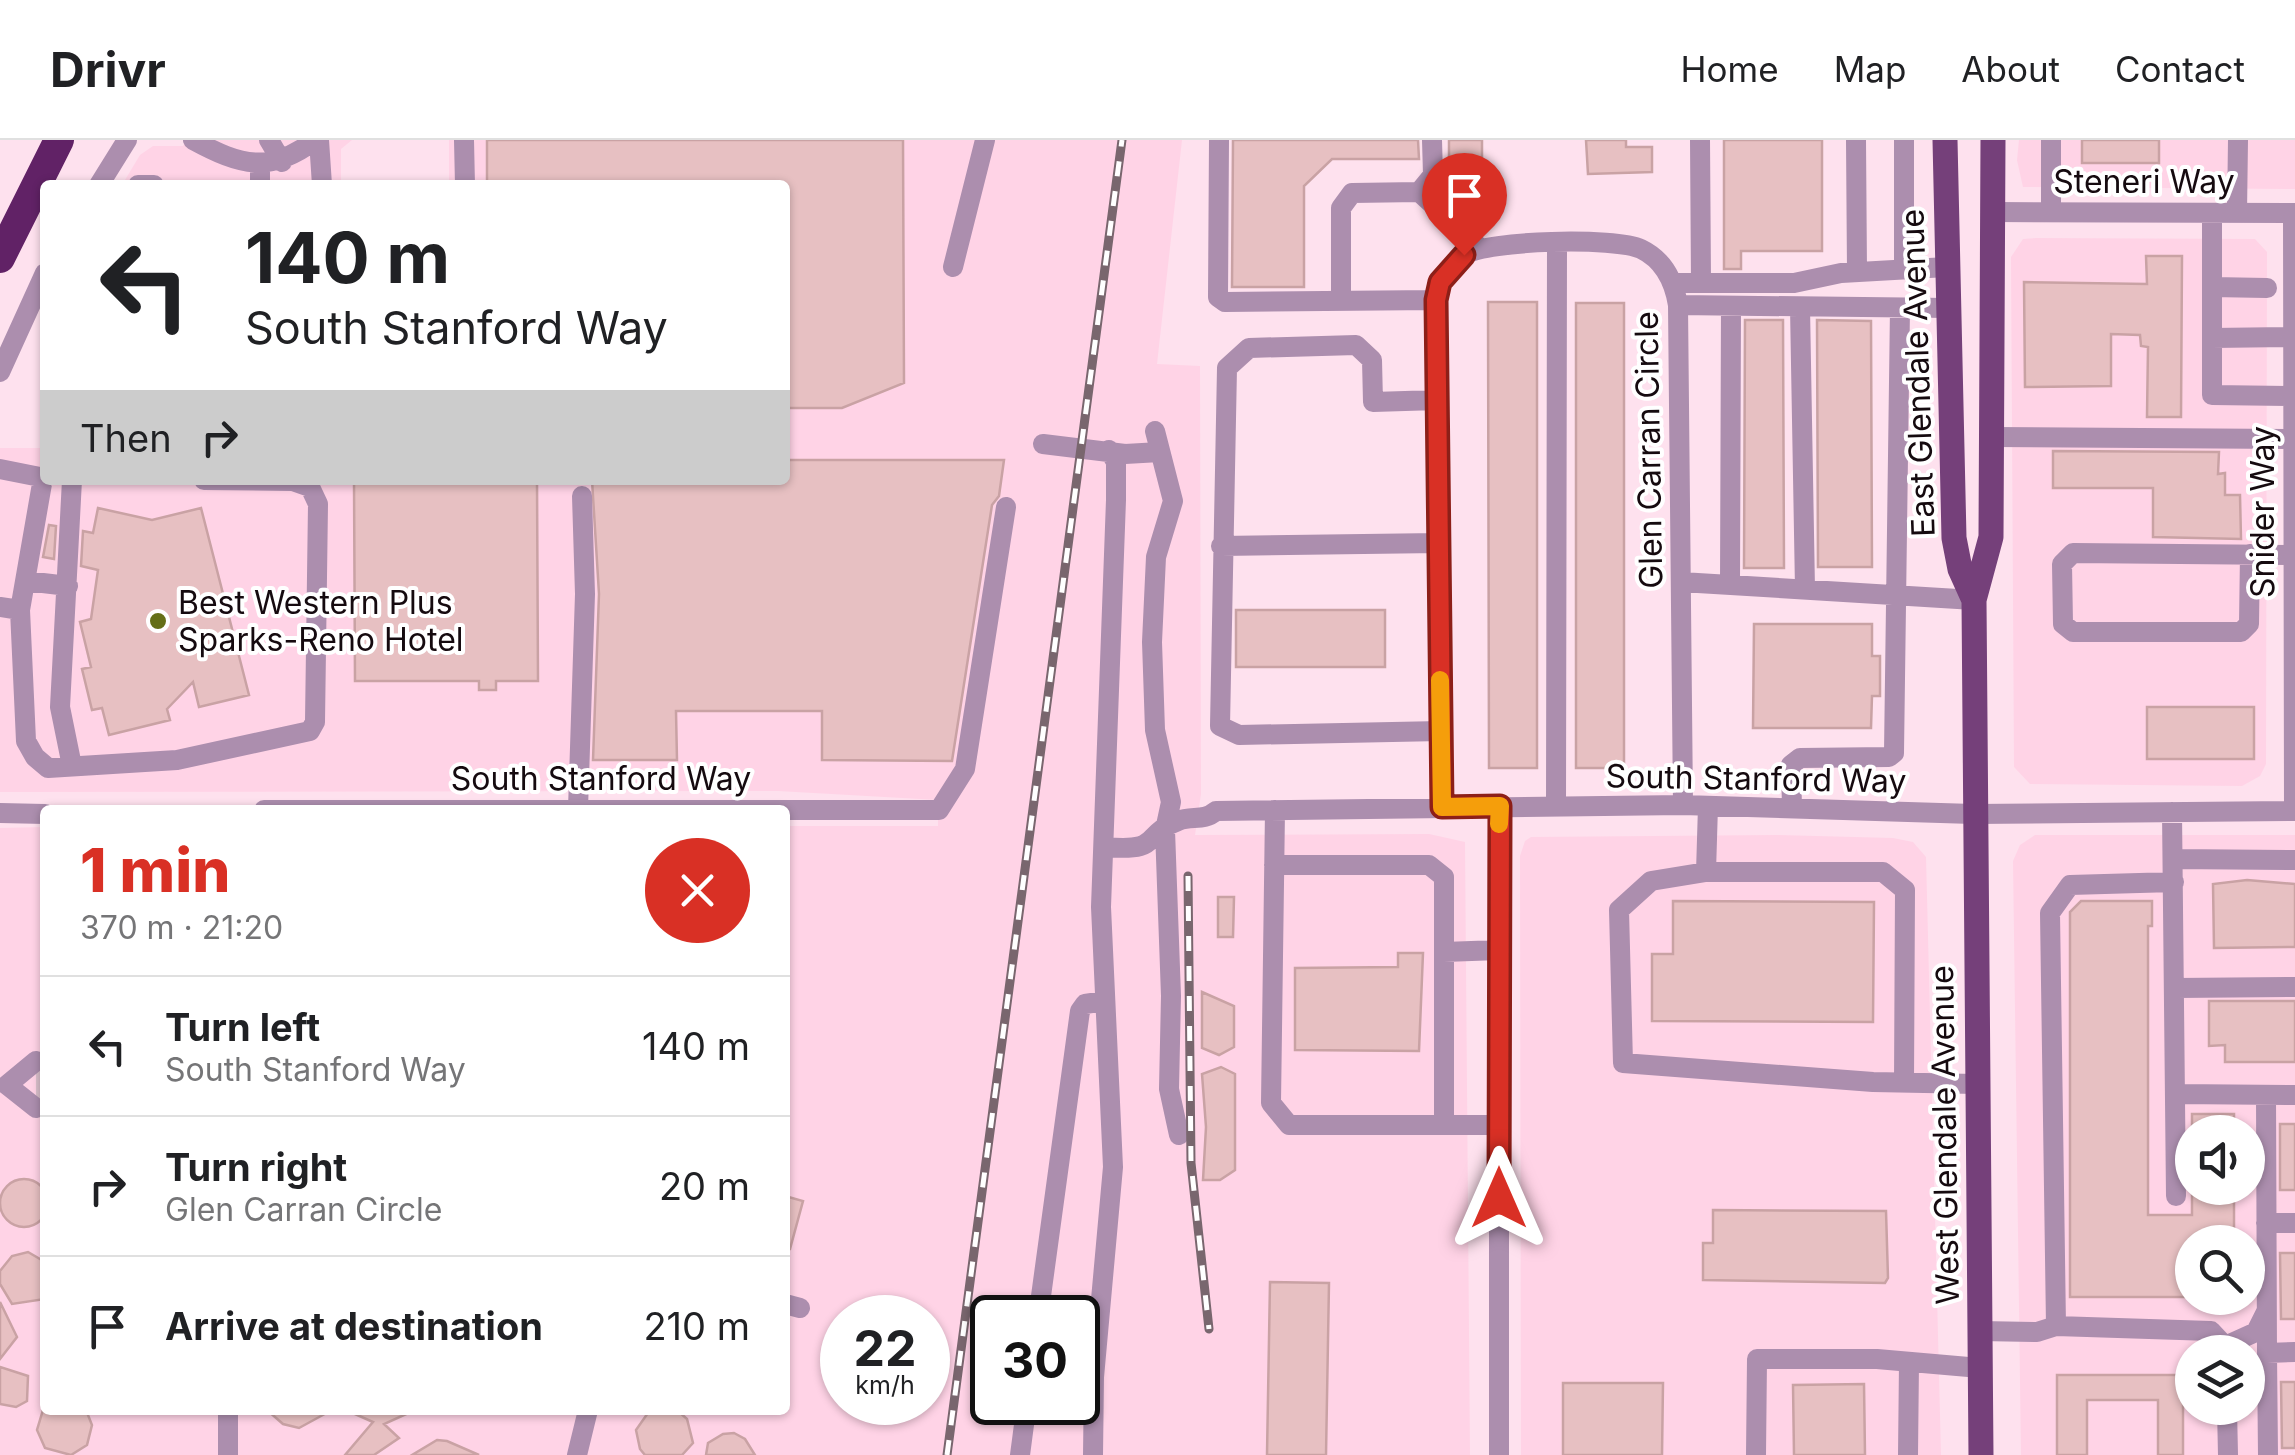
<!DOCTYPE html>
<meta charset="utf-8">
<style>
body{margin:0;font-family:Inter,sans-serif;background:#f6f6f6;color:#202124;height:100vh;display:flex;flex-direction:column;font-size:38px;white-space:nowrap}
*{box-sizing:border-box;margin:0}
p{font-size:32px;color:#757577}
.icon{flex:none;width:55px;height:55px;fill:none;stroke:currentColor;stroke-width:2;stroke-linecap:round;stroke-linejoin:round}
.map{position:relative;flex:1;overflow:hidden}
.sheet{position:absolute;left:40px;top:665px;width:750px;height:610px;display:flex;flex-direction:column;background:#fff;border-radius:10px;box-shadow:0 2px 8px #0004}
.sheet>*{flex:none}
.guide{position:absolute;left:40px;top:40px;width:750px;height:305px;border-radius:10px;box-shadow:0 2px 8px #0004;background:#fff;color:#202124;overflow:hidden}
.buttons{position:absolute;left:2175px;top:975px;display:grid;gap:20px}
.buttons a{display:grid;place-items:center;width:90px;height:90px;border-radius:50%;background:#fff;box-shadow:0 2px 8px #0004;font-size:50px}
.speed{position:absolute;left:820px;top:1155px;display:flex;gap:20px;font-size:50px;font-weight:700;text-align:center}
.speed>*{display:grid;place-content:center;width:130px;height:130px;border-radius:50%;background:#fff;box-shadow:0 2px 8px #0004;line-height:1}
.speed small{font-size:25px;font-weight:400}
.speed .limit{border:5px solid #111;border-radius:15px;background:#fff;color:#111}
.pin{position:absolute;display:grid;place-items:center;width:85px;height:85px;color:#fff;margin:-102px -42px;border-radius:50% 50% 50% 0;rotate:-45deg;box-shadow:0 0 10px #0007}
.pin .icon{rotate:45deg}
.me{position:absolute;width:110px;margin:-55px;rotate:0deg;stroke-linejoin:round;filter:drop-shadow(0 0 8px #0008)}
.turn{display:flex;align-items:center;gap:35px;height:210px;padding:0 40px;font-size:45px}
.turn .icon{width:130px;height:130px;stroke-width:2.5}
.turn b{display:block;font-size:70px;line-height:85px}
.then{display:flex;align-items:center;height:95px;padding:0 40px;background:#0003;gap:20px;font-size:38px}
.round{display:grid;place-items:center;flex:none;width:105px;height:105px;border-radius:52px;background:#f6f6f6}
.head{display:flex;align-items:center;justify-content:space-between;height:170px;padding:0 40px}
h1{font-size:60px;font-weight:800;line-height:75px;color:#d93025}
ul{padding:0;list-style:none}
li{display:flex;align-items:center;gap:30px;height:140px;padding:0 40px;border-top:2px solid #e0e0e0}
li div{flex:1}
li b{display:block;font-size:38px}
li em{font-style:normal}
header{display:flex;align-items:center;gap:60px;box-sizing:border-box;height:140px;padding:0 50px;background:#fff;border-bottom:2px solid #e0e0e0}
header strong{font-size:48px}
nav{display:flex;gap:55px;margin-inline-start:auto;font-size:35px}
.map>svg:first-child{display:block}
</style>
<header>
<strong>Drivr</strong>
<nav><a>Home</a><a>Map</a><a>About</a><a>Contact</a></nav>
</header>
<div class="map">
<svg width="2295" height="1315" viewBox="0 0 2295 1315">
<rect width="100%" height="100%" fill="#fee1ee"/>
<path fill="#ffd3e6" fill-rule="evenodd" d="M186,0H352L341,9V45H122L140,15L153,6H183Z
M449,0H1182L1157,224L1200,226L1201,654L1195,695L1429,694L1465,702L1470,1315H0V688L45,687V1270H785V686H938V660L778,651L0,652V308H45V340H785V45H449ZM842,1178H928V1262H842ZM992,1178H1078V1262H992Z
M2019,0H2295V49L2023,47L2017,20Z
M2036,98L2255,99L2267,112L2266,624L2260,636L2242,646L2030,644L2014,627L2011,117L2023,99Z
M1776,695L1893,698L1913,702L1926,717L1941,1315H1521L1520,716L1525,701L1531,697Z
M2035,695H2295V1315H2021L2013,721L2020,705ZM2192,992H2248V1048H2192ZM2192,1102H2248V1158H2192ZM2192,1212H2248V1268H2192Z"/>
<path fill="#e7c0c2" stroke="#c9a2a4" stroke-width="2.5" d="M487,0H903L904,243L842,268H785V45H487Z
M1233,0H1418L1419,19H1332L1304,46V147H1232Z
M1449,0H1482V50H1449Z
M1586,0H1626V7H1652V32L1588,34Z
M1724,0H1822V111H1741V129H1724Z
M2082,0H2159V23H2082Z
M2146,116H2182L2181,277H2147L2148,207L2141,206L2140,195L2111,194V246L2025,247L2024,142L2147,144Z
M1488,162H1537V628H1489Z
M1576,163H1624V628H1576Z
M1745,180H1783L1784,428H1744Z
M1817,180L1871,181L1872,427H1818Z
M2053,311L2219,312L2218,334L2225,333V355H2240L2241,399L2153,397V348H2053Z
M785,320H1004L999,356L992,365L952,621L822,620V571H676L677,620H593L599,454L592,340H785Z
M354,340H537L538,541H496V550H479V541H355Z
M98,368L152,380L201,368L249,555L199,567L193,542L167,569L170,580L109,595L102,568L92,570L82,529L91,527L80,482L91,479L98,430L81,426L83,391L93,393Z
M49,385L56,386L54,419L43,417Z
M1236,470H1385V527H1236Z
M1754,484H1872V516H1880V556H1872L1871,588H1753Z
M2147,567H2254V619H2147Z
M2247,740L2295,744V807L2214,808L2213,744Z
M1218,757H1234L1233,797H1218Z
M1673,761L1874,762L1873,882L1652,881V814H1673Z
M2081,761H2152V786H2148V1075H2192V1048H2234V1102H2192V1157H2070V772Z
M1398,813H1423L1419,911L1295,910V828L1398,827Z
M1202,852L1234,866V907L1219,915L1202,908Z
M2209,861H2295V922H2225V905L2209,906Z
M1221,927L1235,934V1030L1220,1040H1203L1206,987L1202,934Z
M2192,974H2234V992H2192Z
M2280,984H2295V1050H2280Z
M0 1063a24 24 0 1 1 48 0a24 24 0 1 1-48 0Z
M785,1056L803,1061L790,1109H785Z
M1713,1070L1886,1071L1888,1138L1885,1143L1703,1140V1103H1713Z
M28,1112L45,1122V1159L12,1164L0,1144V1131L12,1116Z
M2280,1113H2295V1179H2281Z
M1270,1142L1329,1143L1326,1315H1267Z
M0,1162L17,1197L0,1219Z
M0,1227L28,1236L27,1261L16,1267L0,1264Z
M2057,1235H2183V1315H2158V1260H2087V1315H2057Z
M2281,1242H2295V1308H2282Z
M1563,1243H1663L1662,1315H1563Z
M1864,1244L1865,1315H1794L1793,1245Z
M43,1270H86L92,1285L87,1305L71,1315L45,1308L37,1290Z
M267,1270H332L299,1288L283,1284Z
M346,1270H415L384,1284L399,1298L374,1315H345L373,1282Z
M650,1270H677L687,1279L693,1303L682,1315H645L640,1309L636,1290Z
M734,1293L745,1299L755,1315H706L708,1303L723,1294Z
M437,1300L447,1301L479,1315H412Z"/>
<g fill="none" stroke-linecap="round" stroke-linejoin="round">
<path stroke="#dbc1cd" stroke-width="20" stroke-dasharray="20 10" stroke-linecap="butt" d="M36,936H45
M36,952H45"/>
<path stroke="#ac8eae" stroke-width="20" d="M193,0C241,26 270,34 315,0
M269,0L282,22
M319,0L322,45
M464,0L465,45
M1219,0L1218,157L1225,162L1435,160
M1700,0L1701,142
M1856,0L1857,132
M1904,0V129
M2051,0V72
M99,45L127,0
M138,45H154
M260,45V24
M1419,52L1480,108
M1993,72L2295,73
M2212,73V255L2293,256
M2237,73L2238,0
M2293,73L2294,671
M953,127L985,0
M1673,143H1794L1841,133L1947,127
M2212,147L2267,148
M1341,161V68L1352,53L1419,52L1433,35L1432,0
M1678,165L1948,168
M1800,167L1805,449
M2212,198L2293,197
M0,232L45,133
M1437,260L1373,262L1372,220L1356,205L1249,208L1227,228L1220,586L1239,595L1441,591
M1155,291L1173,361L1156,417L1152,502L1155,590L1171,662L1165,690L1171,856L1169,949L1179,995
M1992,297L2293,299
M1043,304L1125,314L1160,312
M0,329L45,338
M1221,406L1438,403
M2250,414L2249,484L2241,492H2073L2063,484L2062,424L2073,413L2293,415
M26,441L68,446
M1681,442L1974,460
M1730,445L1731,166
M0,467L20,470L26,601L35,617L48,628L177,620L310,591L315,582L318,364L310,347L293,341L204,340
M20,470L43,338
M72,626L60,567L72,340
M1556,666L1557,105
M1708,666L1706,732L1651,741L1619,770L1623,923L1873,942L1976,944
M1442,667L1435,160C1440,142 1448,126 1464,115C1488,100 1615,97 1641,109C1664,120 1674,141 1678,165L1683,665
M1792,668L1791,625L1800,618L1889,617L1894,613L1900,168
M578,669L585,454L582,356
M264,670H939L965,629L1006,367
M1275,670L1271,963L1289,985H1499
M2172,672L2176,1056
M0,673L45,674
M1105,707C1164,712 1140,695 1178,681C1192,675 1203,682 1216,671L1683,665L1973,674L2295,671
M2173,719L2295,720
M1274,725H1429L1444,737V985
M1706,732H1883L1905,750L1904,943
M1444,812L1499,810
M2176,848L2295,847
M7,945L36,921
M7,945L36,968
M2176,954L2295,955
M2266,955L2267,1213L2295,1212
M2266,1083H2295
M785,1164L800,1168
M1038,1178L1080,871L1085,864L1105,861
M2056,1186L2211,1191L2225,1206V1212
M1980,1191L2037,1192L2056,1186L2050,773L2070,745L2174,742
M2225,1206L2256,1192L2266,1172
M2267,1213L2268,1315
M2227,1268L2228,1315
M228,1315V1270
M577,1315L588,1270
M1020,1315L1027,1262
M1093,1315L1094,1237L1113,1027L1101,767L1116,360V322L1109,310
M1499,1315V667
M1756,1315L1757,1219H1877L1980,1228
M1908,1315L1909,1222"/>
<path stroke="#75407a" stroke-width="25" d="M1945,0L1954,398L1960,429L1974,460
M1981,1315L1974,460L1991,397L1993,0"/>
<path stroke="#612266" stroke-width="30" d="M0,118L59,0"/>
<defs>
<path id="rail" d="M1188,736L1191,1023L1209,1189
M947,1315L1122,0"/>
</defs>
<use href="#rail" stroke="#79666e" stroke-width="9"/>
<use href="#rail" stroke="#fff" stroke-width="5" stroke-dasharray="15" stroke-linecap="butt"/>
</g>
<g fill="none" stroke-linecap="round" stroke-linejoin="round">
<defs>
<path id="route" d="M1464,115L1440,142L1436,160L1442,667L1500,666L1499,1058"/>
</defs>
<use href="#route" stroke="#8d1f18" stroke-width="25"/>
<use href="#route" stroke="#d93025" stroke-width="18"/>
<path stroke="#f59e0b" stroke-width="18" d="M1440,540L1442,667L1500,666L1499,684"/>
</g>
<circle fill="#656f17" stroke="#fff" stroke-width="4" cx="158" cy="481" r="10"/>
<g text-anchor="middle" stroke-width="8" stroke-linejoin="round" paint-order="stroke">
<g font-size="32" fill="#150a0f" stroke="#fff">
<text x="2144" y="53">Steneri Way</text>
<text transform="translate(1918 233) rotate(-92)" y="11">East Glendale Avenue</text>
<text transform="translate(1649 310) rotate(-91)" y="11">Glen Carran Circle</text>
<text transform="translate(2263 372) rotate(-90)" y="11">Snider Way</text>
<text x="601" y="650">South Stanford Way</text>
<text transform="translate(1756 639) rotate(1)" y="11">South Stanford Way</text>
<text transform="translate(1945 995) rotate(-91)" y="11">West Glendale Avenue</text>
</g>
<g font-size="32" fill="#150a0f" stroke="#fff" text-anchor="start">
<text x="178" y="474">Best Western Plus<tspan x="178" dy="37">Sparks-Reno Hotel</tspan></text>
</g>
</g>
</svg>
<div class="buttons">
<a><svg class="icon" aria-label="sound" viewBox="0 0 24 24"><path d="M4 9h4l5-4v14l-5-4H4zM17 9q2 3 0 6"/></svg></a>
<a><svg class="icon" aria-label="search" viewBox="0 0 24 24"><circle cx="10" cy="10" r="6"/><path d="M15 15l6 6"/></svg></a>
<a><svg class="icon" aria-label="layers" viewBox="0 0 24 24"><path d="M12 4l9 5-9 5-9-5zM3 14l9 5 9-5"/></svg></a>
</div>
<div class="speed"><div>22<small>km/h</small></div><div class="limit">30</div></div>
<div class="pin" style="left:1464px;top:115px;background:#d93025"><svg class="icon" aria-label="arrive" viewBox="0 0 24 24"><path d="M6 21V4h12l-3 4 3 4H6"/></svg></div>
<svg class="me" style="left:1499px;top:1058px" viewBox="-20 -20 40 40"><path d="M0-17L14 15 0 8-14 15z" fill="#d93025" stroke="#fff" stroke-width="4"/></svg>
<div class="guide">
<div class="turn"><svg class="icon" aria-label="left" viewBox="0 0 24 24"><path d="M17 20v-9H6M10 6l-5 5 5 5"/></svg><div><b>140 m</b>South Stanford Way</div></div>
<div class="then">Then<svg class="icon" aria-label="right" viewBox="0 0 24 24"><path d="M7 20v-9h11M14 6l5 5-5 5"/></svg></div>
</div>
<section class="sheet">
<div class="head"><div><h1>1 min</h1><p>370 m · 21:20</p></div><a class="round" style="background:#d93025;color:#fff"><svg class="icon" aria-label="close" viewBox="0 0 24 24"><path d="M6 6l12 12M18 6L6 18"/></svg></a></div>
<ul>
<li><svg class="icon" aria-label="left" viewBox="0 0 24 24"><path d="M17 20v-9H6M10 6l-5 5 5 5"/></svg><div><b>Turn left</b><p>South Stanford Way</p></div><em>140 m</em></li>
<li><svg class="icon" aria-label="right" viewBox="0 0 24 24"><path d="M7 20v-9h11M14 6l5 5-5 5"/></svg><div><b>Turn right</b><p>Glen Carran Circle</p></div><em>20 m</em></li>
<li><svg class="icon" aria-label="arrive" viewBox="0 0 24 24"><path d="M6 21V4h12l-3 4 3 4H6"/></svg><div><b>Arrive at destination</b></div><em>210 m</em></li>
</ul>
</section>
</div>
